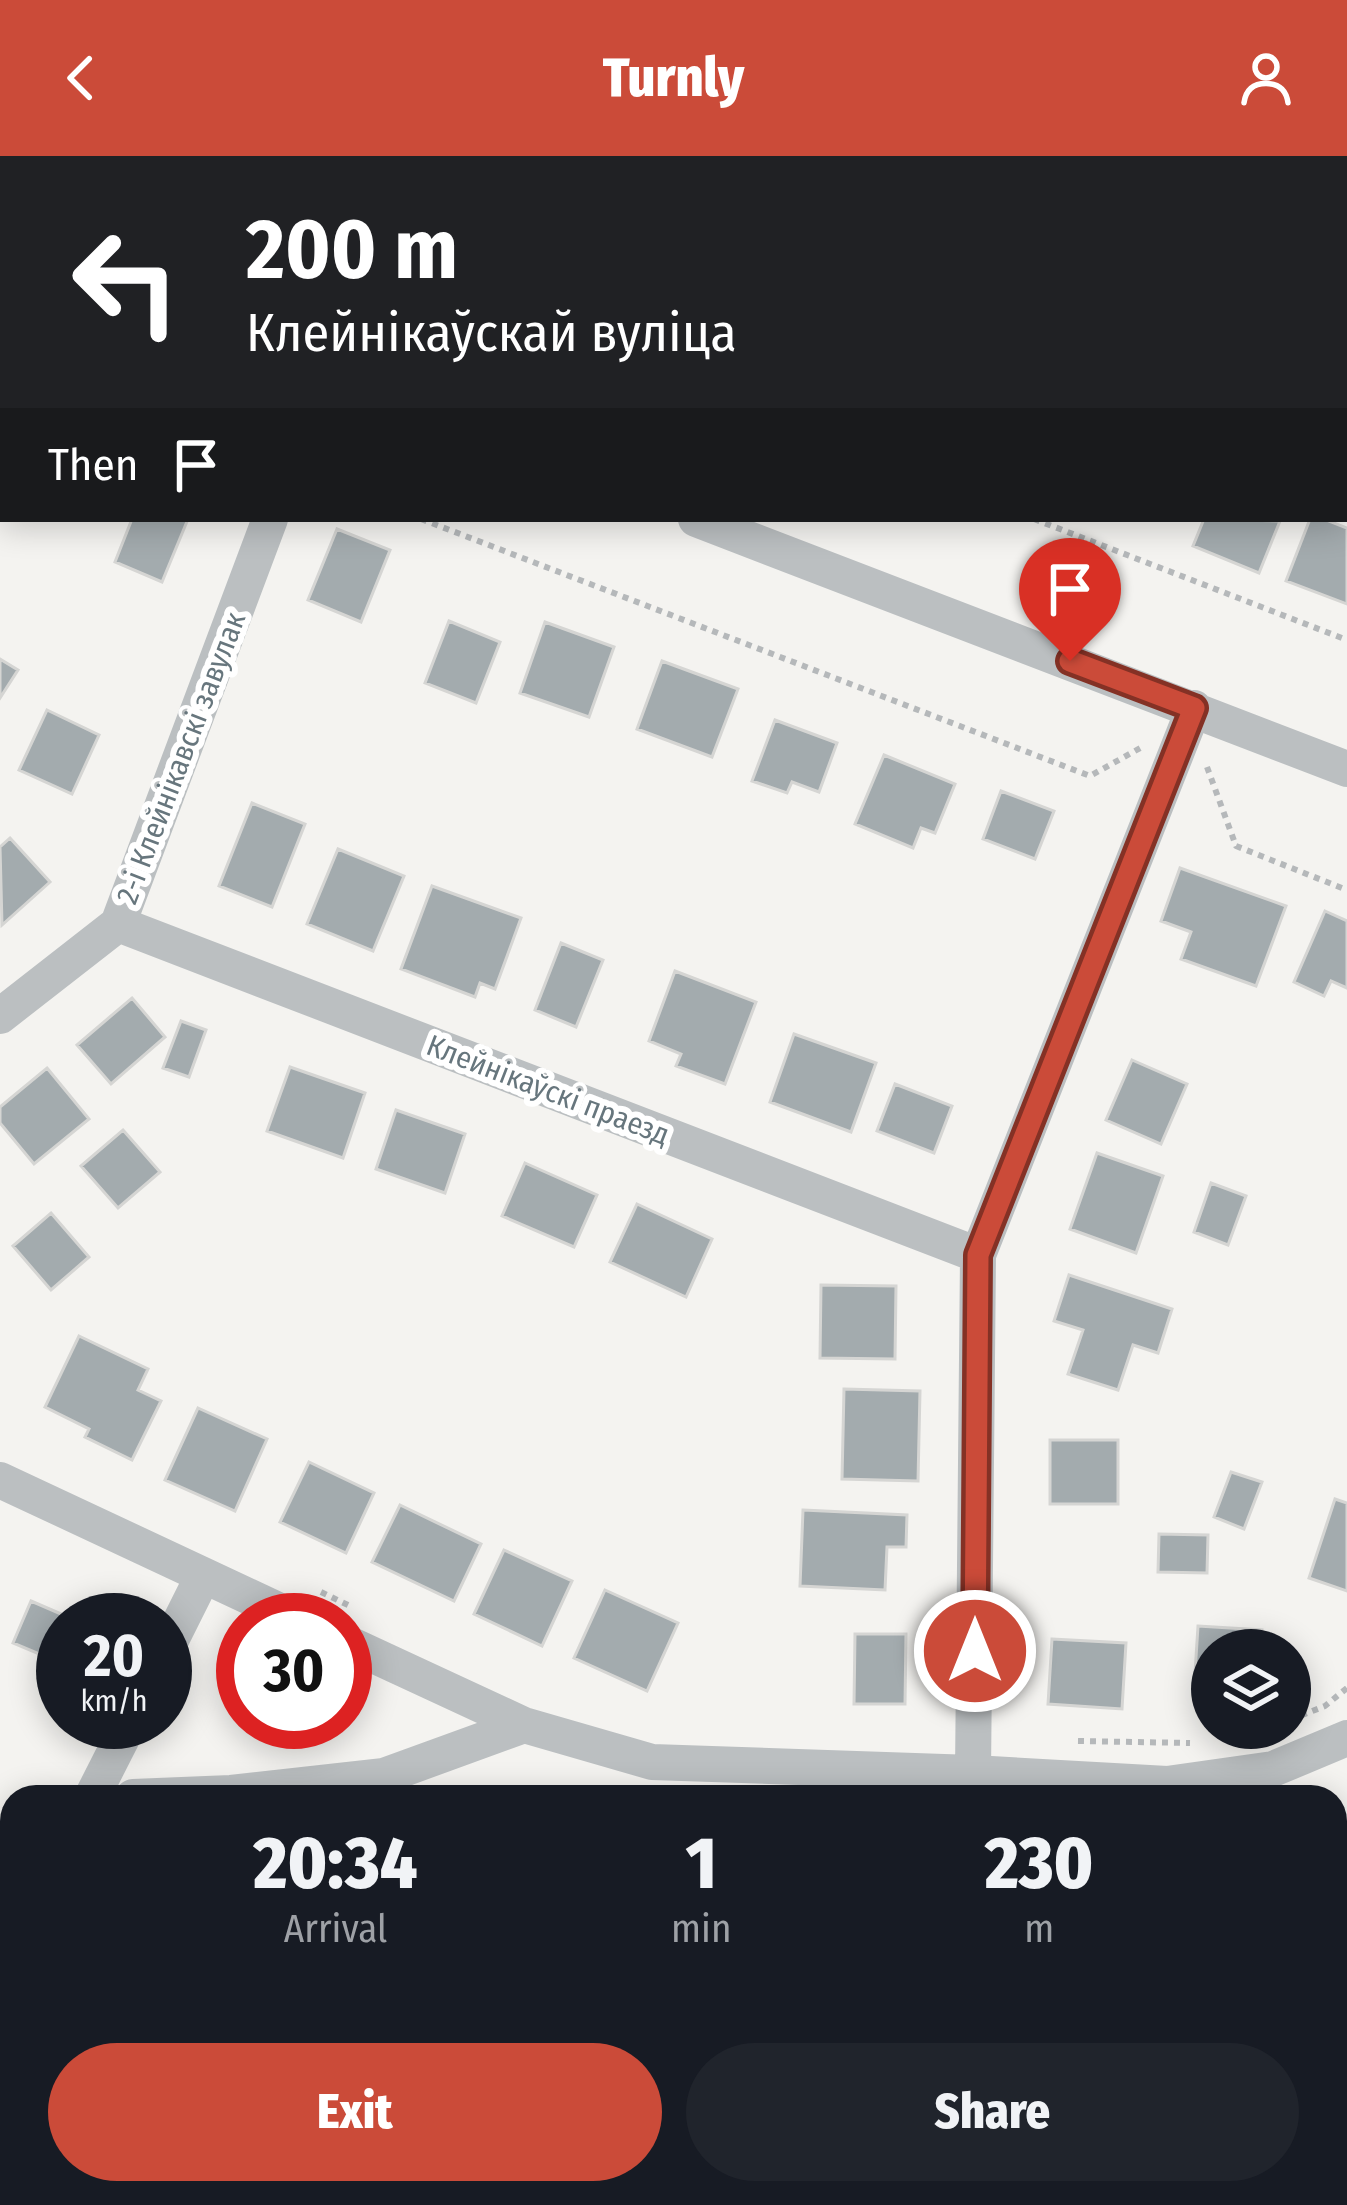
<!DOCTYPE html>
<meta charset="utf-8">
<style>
body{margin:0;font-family:"Fira Sans Condensed",sans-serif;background:#20242c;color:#f1f3f6;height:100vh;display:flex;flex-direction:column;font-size:45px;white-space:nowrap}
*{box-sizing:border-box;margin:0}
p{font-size:39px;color:#9ea1a6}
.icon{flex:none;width:66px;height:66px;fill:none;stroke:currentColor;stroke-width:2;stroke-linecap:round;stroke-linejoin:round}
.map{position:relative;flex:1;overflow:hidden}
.side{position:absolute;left:0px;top:1629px;width:1347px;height:420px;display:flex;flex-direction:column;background:#171b24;border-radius:36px 36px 0 0;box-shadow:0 6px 30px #0003}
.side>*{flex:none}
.guide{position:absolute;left:0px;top:0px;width:1347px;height:366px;box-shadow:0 6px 30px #0003;background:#202124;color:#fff;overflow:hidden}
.buttons{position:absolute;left:1191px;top:1473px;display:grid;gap:24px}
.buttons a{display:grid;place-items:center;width:120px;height:120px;border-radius:50%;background:#171b24;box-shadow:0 6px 30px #0003;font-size:60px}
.speed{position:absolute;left:36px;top:1437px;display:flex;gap:24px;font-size:60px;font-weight:700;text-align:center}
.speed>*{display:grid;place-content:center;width:156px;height:156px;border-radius:50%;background:#171b24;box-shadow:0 6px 30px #0003;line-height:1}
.speed small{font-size:30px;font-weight:400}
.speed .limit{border:18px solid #d22;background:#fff;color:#111}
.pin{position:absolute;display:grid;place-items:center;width:102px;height:102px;color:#fff;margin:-123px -51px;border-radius:50% 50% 50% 0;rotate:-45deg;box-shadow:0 0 12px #0007}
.pin .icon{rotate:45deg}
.me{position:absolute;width:132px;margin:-66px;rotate:0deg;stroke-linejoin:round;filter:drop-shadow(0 0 9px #0008)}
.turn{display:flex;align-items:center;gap:42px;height:252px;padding:0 48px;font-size:54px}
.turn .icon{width:156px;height:156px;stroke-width:2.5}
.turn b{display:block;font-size:84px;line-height:102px}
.then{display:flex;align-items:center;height:114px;padding:0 48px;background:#0003;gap:24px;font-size:45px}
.eta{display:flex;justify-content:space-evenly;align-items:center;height:204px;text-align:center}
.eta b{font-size:72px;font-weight:800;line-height:84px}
.action{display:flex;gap:24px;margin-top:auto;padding:24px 48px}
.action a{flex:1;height:138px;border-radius:72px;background:#cb4b39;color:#fff;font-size:48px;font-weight:800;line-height:138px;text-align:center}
.action a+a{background:#20242c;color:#f1f3f6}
header{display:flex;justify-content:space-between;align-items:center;height:156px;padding:0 48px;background:#cb4b39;color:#fff;font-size:54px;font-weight:800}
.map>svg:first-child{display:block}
</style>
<header><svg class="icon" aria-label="back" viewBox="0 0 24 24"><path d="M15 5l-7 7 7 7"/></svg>Turnly<svg class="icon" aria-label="person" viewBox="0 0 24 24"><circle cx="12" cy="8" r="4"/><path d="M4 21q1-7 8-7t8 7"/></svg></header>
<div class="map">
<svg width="1347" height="2049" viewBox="0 0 1347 2049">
<rect width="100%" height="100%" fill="#f4f3f0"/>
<path fill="#d4d8d0" d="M1335,1678H1347V2049H0V1771L12,1758V2037H1335Z"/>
<path fill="#a3abae" stroke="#d5d5d3" stroke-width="3" d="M196,0H282L281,3Z
M1027,0H1094L1026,3Z
M0,251L3,252L0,305Z
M132,363H188L162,426L115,406Z
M1204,363L1280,365L1259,417L1193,390Z
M1310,363H1324L1347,372V448L1286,425Z
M337,373L390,394L361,466L308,444Z
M449,465L500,486L476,547L425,527Z
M545,466L614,491L589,561L520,537Z
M0,503L18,514L0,542Z
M662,505L738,533L712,601L637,573Z
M47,554L99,579L72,638L19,614Z
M775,564L837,587L819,636L792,626L787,637L752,625Z
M884,599L955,628L935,677L921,672L913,692L855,668Z
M1001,635L1054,655L1035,703L983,683Z
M252,647L305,668L272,751L219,730Z
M10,682L50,726L2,769L0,691Z
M338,693L404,720L373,795L307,768Z
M1180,712L1286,750L1256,830L1181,803L1191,776L1161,765Z
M432,730L521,762L495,833L480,827L475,841L401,813Z
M1325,755L1347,765V832L1331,825L1324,840L1294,826Z
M561,787L603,804L576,871L535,854Z
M675,815L756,846L725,928L676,910L681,898L649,885Z
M132,842L165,881L111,928L77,889Z
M181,865L206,874L189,921L163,912Z
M794,878L876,907L851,976L770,946Z
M1132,904L1187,928L1161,988L1106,964Z
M290,911L365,937L343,1002L267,975Z
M47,912L89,963L34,1008L0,967V951Z
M895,928L952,950L934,997L877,975Z
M396,954L465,978L445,1037L376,1013Z
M123,974L160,1016L118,1052L81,1010Z
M1097,997L1163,1020L1136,1097L1070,1073Z
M525,1007L597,1039L574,1091L502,1060Z
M1211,1027L1246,1040L1228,1089L1194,1076Z
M637,1048L712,1083L686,1141L610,1106Z
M51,1057L89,1101L51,1134L13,1090Z
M1069,1119L1172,1153L1158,1197L1133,1189L1118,1234L1068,1218L1083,1174L1054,1165Z
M821,1129L896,1130L895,1203L820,1202Z
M79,1180L148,1213L138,1234L161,1245L132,1304L85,1281L89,1273L45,1251Z
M844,1233L920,1235L918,1325L842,1323Z
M198,1252L267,1283L235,1355L165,1324Z
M1050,1284H1118V1348H1050Z
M309,1306L374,1337L346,1397L280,1366Z
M1231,1316L1262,1326L1244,1373L1214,1361Z
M1335,1343L1347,1347V1435L1309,1422Z
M400,1349L481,1388L454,1445L372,1406Z
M803,1354L907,1359L906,1391H887L885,1434L800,1430Z
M1159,1378L1208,1379L1207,1417L1158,1416Z
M504,1394L572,1425L542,1490L474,1458Z
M605,1434L678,1467L647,1535L574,1502Z
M31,1445L75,1464H63V1508L13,1487Z
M1198,1470L1262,1474L1261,1494H1212V1534L1194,1533Z
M855,1478H906L905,1548H854Z
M1052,1483L1126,1487L1122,1553L1048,1548Z
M1347,1942V1993L1338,1994L1335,1944Z"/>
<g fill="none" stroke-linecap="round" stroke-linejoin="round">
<path stroke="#b5b8ba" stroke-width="6" stroke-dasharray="6 6" stroke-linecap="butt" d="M0,175H3
M421,363L1090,620L1142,591
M1034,363L1347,484
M1207,611L1236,690L1347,734
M321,1436L352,1451
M1290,1564L1325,1550L1347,1532
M1250,1580L1269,1572
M1078,1585L1190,1587"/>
<path stroke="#bbbfc1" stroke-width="36" d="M45,3L47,0
M0,54L3,51
M0,88L3,89
M696,363L1347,613
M118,768L978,1099
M0,860L118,768L270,363
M0,1324L299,1464
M345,1486L524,1569L652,1606L973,1617L1167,1628L1273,1613L1347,1582
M165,1496L203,1420
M973,1617L978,1099L1194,552
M92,1641L130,1566
M133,1641L231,1637L384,1620L524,1569
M0,1757L12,1742
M0,1912L12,1924
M1335,2037H1347
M131,2047L1308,2037"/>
</g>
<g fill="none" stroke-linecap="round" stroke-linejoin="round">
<defs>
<path id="route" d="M975,1495L978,1099L1194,552L1070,505"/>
</defs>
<use href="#route" stroke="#843125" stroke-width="30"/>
<use href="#route" stroke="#cb4b39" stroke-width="21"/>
</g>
<g text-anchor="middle" stroke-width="12" stroke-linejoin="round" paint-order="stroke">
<g font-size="30" fill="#67767d" stroke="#fff">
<text transform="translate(181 602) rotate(-69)" y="10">2-і Клейнікавскі завулак</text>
<text transform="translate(548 934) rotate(21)" y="10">Клейнікаўскі праезд</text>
</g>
</g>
</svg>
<div class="buttons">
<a><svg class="icon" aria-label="layers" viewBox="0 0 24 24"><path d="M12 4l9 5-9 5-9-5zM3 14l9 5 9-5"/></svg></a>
</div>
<div class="speed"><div>20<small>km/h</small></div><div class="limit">30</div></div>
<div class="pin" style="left:1070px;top:505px;background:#d93025"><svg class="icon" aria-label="arrive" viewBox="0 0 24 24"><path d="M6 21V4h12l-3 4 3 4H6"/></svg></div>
<svg class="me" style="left:975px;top:1495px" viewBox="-20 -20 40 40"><circle r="17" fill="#cb4b39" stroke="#fff" stroke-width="3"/><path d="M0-11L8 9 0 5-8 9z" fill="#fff"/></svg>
<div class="guide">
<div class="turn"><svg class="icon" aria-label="left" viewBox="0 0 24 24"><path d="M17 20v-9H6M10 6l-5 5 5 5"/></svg><div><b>200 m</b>Клейнікаўскай вуліца</div></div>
<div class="then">Then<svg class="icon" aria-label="arrive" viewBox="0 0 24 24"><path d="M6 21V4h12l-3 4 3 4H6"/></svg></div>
</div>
<section class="side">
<div class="eta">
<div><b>20:34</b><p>Arrival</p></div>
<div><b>1</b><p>min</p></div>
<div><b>230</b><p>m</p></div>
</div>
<div class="action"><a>Exit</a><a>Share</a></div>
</section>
</div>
